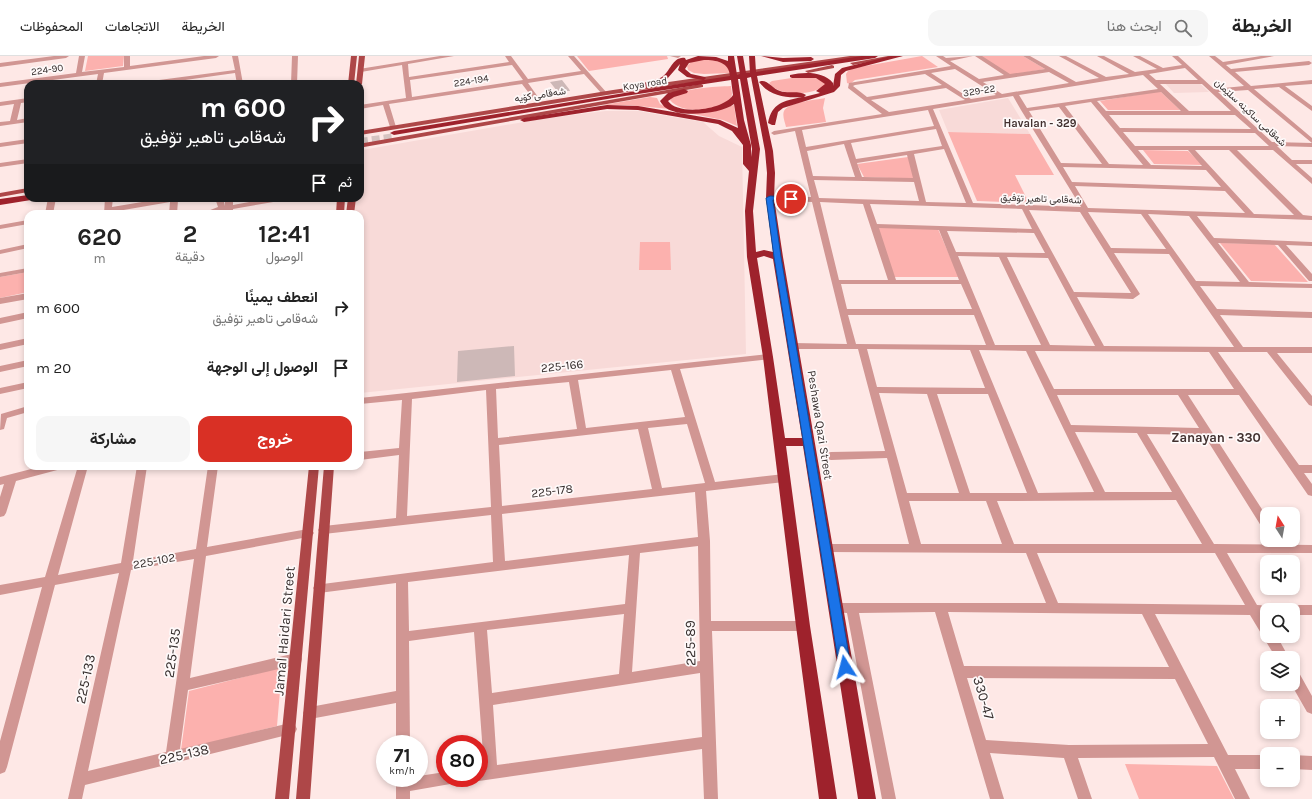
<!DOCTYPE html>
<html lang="ar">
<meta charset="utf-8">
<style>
body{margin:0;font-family:Karla,Vazirmatn,sans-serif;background:#f6f6f6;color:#222;direction:rtl;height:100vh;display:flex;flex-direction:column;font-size:15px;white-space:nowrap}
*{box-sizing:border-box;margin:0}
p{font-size:13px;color:#767676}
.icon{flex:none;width:22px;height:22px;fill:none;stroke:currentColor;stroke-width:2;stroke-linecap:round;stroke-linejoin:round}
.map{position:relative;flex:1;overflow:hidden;direction:ltr}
.details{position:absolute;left:24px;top:154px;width:340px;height:260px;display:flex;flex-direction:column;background:#fff;border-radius:12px;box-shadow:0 2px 6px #0003;direction:rtl}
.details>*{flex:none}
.top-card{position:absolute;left:24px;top:24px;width:340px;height:122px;border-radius:12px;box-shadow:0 2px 6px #0003;direction:rtl;background:#202124;color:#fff;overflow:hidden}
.needle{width:26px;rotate:349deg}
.tools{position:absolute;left:1260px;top:451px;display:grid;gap:8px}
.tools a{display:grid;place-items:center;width:40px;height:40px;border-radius:8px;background:#fff;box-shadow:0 2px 6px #0003;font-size:20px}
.speed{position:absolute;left:376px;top:679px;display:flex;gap:8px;font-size:20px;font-weight:700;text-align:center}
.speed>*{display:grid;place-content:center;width:52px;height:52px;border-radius:50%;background:#fff;box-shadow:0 2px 6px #0003;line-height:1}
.speed small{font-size:10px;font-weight:400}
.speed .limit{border:6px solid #d22;background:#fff;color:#111}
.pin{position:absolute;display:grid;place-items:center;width:34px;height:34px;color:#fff;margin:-17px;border:2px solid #fff;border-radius:50%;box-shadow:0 1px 4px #0007}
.me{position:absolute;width:44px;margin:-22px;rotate:351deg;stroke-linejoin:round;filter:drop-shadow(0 0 3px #0008)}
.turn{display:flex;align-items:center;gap:14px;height:84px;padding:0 12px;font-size:18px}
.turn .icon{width:52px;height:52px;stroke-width:2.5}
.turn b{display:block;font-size:28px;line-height:34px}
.then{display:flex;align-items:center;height:38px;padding:0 12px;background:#0003;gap:8px;font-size:15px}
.eta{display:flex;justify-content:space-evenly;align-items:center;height:68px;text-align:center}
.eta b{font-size:24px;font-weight:700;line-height:28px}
.button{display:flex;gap:8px;margin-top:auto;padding:8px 12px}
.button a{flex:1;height:46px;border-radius:12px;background:#d93025;color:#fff;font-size:16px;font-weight:700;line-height:46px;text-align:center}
.button a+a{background:#f6f6f6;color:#222}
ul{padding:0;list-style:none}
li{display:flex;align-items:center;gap:12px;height:60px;padding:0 12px}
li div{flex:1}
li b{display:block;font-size:15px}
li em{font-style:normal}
header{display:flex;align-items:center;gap:24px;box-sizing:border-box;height:56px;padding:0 20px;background:#fff;border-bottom:1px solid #e0e0e0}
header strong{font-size:19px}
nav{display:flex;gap:22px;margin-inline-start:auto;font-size:14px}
.search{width:280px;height:36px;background:#f6f6f6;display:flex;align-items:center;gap:10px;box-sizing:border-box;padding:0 14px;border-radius:12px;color:#767676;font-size:15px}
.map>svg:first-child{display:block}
</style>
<header>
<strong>الخريطة</strong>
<div class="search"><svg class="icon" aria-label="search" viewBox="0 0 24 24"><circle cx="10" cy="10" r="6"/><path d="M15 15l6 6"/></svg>ابحث هنا</div>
<nav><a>الخريطة</a><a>الاتجاهات</a><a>المحفوظات</a></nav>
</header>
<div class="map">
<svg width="1312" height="743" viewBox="0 0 1312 743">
<rect width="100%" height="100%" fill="#fee8e6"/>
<path fill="#f8dad8" d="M1163,25H1197L1209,36L1174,37Z
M1008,42L1030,78L948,76L939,54Z
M605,55H638L703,66L719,80L742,91L746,298L360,337V158H353L355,142H360V110L362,94L541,63Z"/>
<path fill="#fcb1ae" d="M88,0H124L123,10L85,15Z
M577,0H667L668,3L589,15Z
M922,0L938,11L855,24L850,28L847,27L846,18L848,15L854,12Z
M980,0H1023L1045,13L1010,19Z
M697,3L717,4L729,11L730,17L704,18L694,17L688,14L687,10L691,6Z
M798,21L818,22L826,28C815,40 778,41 769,27L772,25Z
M731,30L732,38L731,43C728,45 724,49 721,50C708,55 680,57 670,44C681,31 715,31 731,30Z
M1160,35L1180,54H1108L1100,45Z
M650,41L657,42L660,48L670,53L627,49H603Z
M825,42L823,52L826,66L786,71C785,66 782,60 784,55C788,46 816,44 825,42Z
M734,49L737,70L723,64L688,57L712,55Z
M948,76L1030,78L1054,119H1015L1029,147L977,145Z
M1143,94L1188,95L1203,109L1154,108Z
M908,101L915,123L864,121L857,108Z
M877,171L938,173L959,221H892Z
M640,186H670L671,214H639Z
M1220,187L1274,188L1308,226L1251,225Z
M28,216V236L0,242V221Z
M282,611L277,670L181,694L189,635Z
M1125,708L1217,710L1234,743H1139Z"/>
<path fill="#cdb8b7" d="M562,24L569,33L570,35H557L550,26Z
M514,290L515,320L457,326L458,295Z"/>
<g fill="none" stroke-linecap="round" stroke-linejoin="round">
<path stroke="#d6c3c1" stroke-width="8" stroke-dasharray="8 4" stroke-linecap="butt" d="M360,86L395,81"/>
<path fill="#d19693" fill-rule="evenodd" d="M54,0H69L66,2L0,11V7Z
M79,0H85L82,16L124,11V0H130V10L204,0H219L216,2L104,17L102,28H96L98,18L0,31V27L76,17Z
M232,0H238L243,28H237L235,17L157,28H141L144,26L235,14Z
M292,0H298L297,28H291Z
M440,0H454L408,8L409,21L509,6L505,0H511L528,23L581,15L568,0H574L607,37L602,38L584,18L528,27L543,48L540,50L538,49L522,28L389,48L396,71L393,73L390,71L383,49L360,53V49L406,42L402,9L361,16L359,15V13ZM512,9L523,24L412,41L410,24Z
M670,0H681L678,2Z
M936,0H943L946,2L973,0L950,5L979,23L1004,19L975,0H982L1010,18L1045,13L1023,0H1030L1076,26L1099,22L1059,0H1066L1106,21L1129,18L1097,0H1104L1135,16L1157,13L1133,0H1140L1163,12L1182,9L1172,0H1178L1214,33L1244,30L1209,0H1215L1223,6L1261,0H1274L1226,9L1231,13L1309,5L1312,7L1309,9L1235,16L1251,30L1312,24V28L1285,30L1312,50V55L1279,31L1254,33L1312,82V87L1248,34L1218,36L1272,86L1312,87V91L1277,90L1292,104H1312V108H1296L1312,122V128L1273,94H1237L1303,159L1312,160V164L1197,160L1214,182L1312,186V190L1286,189L1312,218V225H1309L1278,189L1218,187L1249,226L1312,228V232L1200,230L1217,253L1312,256V262L1220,259L1243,291H1312V297H1277L1312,340V350L1309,349L1267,296H1218L1299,409H1312V417H1304L1312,428V440L1308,439L1239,339H1188L1267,461V474L1263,473L1204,379L1147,378L1214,488L1312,489V497H1227L1257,549L1278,550L1280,554H1267V559H1263L1267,565V580H1277L1289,602H1276L1250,559L1155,558L1228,699H1267V713H1235L1250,743H1235L1214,701L1078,702L1092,743H1078L1064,702L990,697L1004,743H990L935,556L859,557L896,743H882L847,557L831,556L829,552L831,548L835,547H1046L1026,497L825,496L821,495L819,492L821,489L825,488H909L887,402L831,404L827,403L826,400L827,397L831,396L885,395L858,293H793L788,290L793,287L847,288L812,146L770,144L766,142L770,140L811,141L795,75L774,79L771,77L774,75L882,58L848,32L849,27L951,10ZM1185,12L1198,24H1156L1149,18ZM955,13L996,39L971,43L931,17ZM1049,16L1069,27L1002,38L983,26ZM925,18L942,29L867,41L853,30L855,29ZM1143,19L1158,33L1027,52L1019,39ZM1160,28H1202L1231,55H1189ZM946,32L965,44L889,56L871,44ZM1161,36L1181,55H1106L1097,45ZM1013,40L1021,54L1081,151L973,147L933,53ZM1091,46L1143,109L1109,108L1065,50ZM1059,51L1102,108L1061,107L1029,55ZM928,54L934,70L806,91L802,74ZM1109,59H1235L1251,73L1120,72ZM936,73L942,90L856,103L851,87ZM1123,76L1255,77L1269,90H1135ZM844,88L855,121L813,120L807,95ZM944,93L966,147L926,146L914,98ZM1138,94H1188L1202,110L1151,109ZM1195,94H1229L1294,159L1254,158ZM907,99L913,122L862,121L857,107ZM1063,111L1206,114L1221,131L1072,126ZM814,124L914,126L919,145L819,142ZM1075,130L1225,135L1245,157L1088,152ZM820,146L863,148L888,224H839ZM870,148L1022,153L1032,173L877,168ZM1029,154L1080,156L1131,237L1074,236ZM1088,156L1141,158L1166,193L1111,192ZM1148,158L1189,160L1240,226L1196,225ZM879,172L939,174L959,224H896ZM947,175L1034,177L1045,197L956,196ZM1114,197L1169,198L1234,291L1104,290L1077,241L1133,243L1140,238ZM958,200L999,201L1041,289H995ZM1007,201L1048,202L1095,290L1050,289ZM841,228H961L972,253H847ZM848,259H974L986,289L856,288ZM867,293L970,294L985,332L877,331ZM979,294L1026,295L1094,436L1038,437ZM1035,295L1209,296L1234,333H1054ZM879,337L927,338L959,437H907ZM937,338H988L1027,437H970ZM1057,339H1178L1199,372L1071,369ZM1075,376L1137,377L1172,436H1105ZM1176,444L1202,488H1014L997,445ZM909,445H986L1002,488H921ZM1037,497H1215L1245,549L1058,547ZM948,556L1142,558L1169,611L964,610ZM967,622L1175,623L1208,688L1069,689L986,684Z
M28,42V46L21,47L17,64L28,62V66L0,70V66L10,65L14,48L0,50V46Z
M28,83V87L0,91V87Z
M28,103V107L0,111V107Z
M48,142H56L53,158H45Z
M105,142H113L112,151L166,142H183L178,144L177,158H169L170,146L112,156V158H104Z
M215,142H223L225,150V142H233V149L272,142H289L285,144L233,153V158H225L226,154L212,158H200L218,151Z
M28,164V168L0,173V169Z
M28,188V192L0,198V194Z
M28,212V216L0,221V217Z
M28,237V243L0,248V242Z
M28,256V262L0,268V262Z
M28,282V288L0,294V288Z
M768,298L771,299L773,301L771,303L680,313L715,426L784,418L788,419L789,422L788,425L784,426L706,435L710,485L711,565H803L807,566L809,570L807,574L803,575H712L718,743H704L702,693L479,725L474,723L479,722V711H484L474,576L409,585L410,688H396V647L310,663L305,661L303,657L305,653L310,651L396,635V527L319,537L315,535L313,532L315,529L493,506L491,459L324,478L320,477L318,474L320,471L324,470L396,462L399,399L360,404V396L399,392L402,344L360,348V342ZM671,314L685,361L586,372L578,324ZM569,326L577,373L498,382L496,333ZM486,334L491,451L407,460L412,343ZM687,368L705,427L662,432L648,372ZM638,373L652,433L502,450L499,389ZM695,436L698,481L505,505L502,458ZM698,490L700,605L632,616L640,497ZM629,499L625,548L409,575L408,526ZM624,558L619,618L492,637L487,574ZM700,617L702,681L497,709L493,649Z
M28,304V310L0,316V310Z
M28,326V332L0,338V332Z
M28,350V356L7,362L4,373L0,374L1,358Z
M43,410H62L61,413L16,425L6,457L4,460L0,461V441L4,428L0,429V421Z
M78,410H88L58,519L121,507L137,410H147L133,505L196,493L208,410H218L207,491L308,473L312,474L314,477L312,480L308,481L206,500L190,622L296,597L301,599L302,603L301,607L296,609L188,634L180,693L290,667L295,669L297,673L295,677L85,729L82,743H68L119,517L55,529L7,711L5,716L0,718V685L42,531L0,539V529L45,521ZM194,503L166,696L88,715L131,514Z
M1293,549H1312V559H1293V554H1287L1289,550Z
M1293,613L1298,615L1312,640V658L1307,656L1291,628H1293Z
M1293,699L1312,700V714L1293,713Z
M445,716V722H458L456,727L410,735V743H396V722H419V720Z"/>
<path fill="#ae4748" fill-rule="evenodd" d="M351,0H357L354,28H348Z
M359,0H365L362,28L360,30V28H356Z
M850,0H865L862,2L613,38L360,79V75L613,34Z
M888,0H902L853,9L850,7Z
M832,9L834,10V12L808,17L805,15Z
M701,28L703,29V31L364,91L361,89L364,87Z
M28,132V136L0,141V137Z
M337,142H345L344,158H336Z
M348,142H356L354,158H346Z
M309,410H319L289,743H275Z
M324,410H334L310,743H296Z"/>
<path fill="#9e222c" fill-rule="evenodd" d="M698,0L716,1L728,5V0H734L737,19L740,18L737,0H743L746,17H750L749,0H755L756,16L862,0H878L875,2L757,20L773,95L775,117L774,142L783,201L876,743H858L803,390H786L810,570L837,743H819L796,570L763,301L747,201L745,155L749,115L743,108V89L732,75L718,68L638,54L607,53L524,66L520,64L524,62L607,49L638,50L720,64L738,72L734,48C721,58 680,62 666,52C664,51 662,48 660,45L668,37L684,33L688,35L687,37L674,41L668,45C678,60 724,54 733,39L731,24L625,40L394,79L390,77L394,75L703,24L687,21L678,14L680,8L667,23L645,31L641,29C647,24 656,25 662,21C670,16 673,0 685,2L686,4ZM704,4C716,4 729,6 730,20L704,24L706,22L705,21L691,18L685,13L689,7ZM751,21L765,95L767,117L766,142L773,196L764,194L756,196L753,155L760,93L747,22ZM738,23H740L752,93L751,101V89L744,64ZM764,200L773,203L802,382H785L773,301L757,202Z
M761,0L783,2L811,1L814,3L811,5L783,6Z
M891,0H903L846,15L841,19L840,30L834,36L783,52L778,56L775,69H772L768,67C772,47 783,45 802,41C785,42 770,40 759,26L761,25C768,24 773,33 780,35C788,38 799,34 806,39L804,41L820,37L816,35L825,28L816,22H792L790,21V19C804,16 823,15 833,27V30L835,18L842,12Z
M28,139V142H32L31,144L0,149V143Z"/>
</g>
<path fill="#1a73e8" stroke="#114b97" d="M770,140L791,141L794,143L791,145L773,144L781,201L851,611L849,614L845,616L841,614L839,611L774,201L766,142Z"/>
<g text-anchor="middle" stroke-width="3.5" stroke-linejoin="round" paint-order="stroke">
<g font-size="10" fill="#362e2d" stroke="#fef9f9">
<text transform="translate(47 13) rotate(-8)" y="4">224-90</text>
<text transform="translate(471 24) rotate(-9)" y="4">224-194</text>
<text transform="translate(645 27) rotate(-9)" y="4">Koya road</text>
<text transform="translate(979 34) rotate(-9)" y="4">329-22</text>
<text transform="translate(540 38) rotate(-9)" y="4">شەقامی کۆیە</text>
<text transform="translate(1251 56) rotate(43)" y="4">شەقامی ساکینە سلێمان</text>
<text transform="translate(1041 142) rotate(2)" y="4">شەقامی تاهیر تۆفیق</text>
</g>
<g font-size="11" font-weight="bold" fill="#423130" stroke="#fef9f9">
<text x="1040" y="71">Havalan - 329</text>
</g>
<g font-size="12" fill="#362e2d" stroke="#fef9f9">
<text transform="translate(562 310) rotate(-6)" y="4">225-166</text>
<text transform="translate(820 369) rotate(81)" y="4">Peshawa Qazi Street</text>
<text transform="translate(552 435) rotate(-7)" y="4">225-178</text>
<text transform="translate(154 505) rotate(-11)" y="4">225-102</text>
</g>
<g font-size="13" font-weight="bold" fill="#423130" stroke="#fef9f9">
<text x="1216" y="386">Zanayan - 330</text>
</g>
<g font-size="14" fill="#362e2d" stroke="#fef9f9">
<text transform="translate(284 575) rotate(-85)" y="5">Jamal Haidari Street</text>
<text transform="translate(690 587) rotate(-91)" y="5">225-89</text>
<text transform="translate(172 597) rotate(-82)" y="5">225-135</text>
<text transform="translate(85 623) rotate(-78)" y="5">225-133</text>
<text transform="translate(984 642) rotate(74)" y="5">330-47</text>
<text transform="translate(184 698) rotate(-13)" y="5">225-138</text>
</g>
</g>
</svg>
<div class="tools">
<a><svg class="needle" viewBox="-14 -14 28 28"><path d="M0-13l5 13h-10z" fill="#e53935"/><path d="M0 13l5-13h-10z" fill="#767676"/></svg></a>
<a><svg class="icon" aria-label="sound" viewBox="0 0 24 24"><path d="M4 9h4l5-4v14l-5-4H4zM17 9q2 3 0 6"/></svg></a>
<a><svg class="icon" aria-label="search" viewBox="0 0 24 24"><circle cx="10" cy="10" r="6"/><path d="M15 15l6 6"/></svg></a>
<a><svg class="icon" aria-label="layers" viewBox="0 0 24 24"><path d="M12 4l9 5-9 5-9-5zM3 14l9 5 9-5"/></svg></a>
<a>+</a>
<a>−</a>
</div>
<div class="speed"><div>71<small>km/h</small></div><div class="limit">80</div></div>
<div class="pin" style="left:791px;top:143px;background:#d93025"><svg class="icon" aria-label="arrive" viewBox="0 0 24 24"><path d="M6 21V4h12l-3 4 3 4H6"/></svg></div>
<svg class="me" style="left:845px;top:611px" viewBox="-20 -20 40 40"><path d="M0-17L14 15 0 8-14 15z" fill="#1a73e8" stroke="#fff" stroke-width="4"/></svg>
<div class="top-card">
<div class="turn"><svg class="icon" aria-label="right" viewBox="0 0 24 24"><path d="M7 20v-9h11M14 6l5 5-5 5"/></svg><div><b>600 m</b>شەقامی تاهیر تۆفیق</div></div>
<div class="then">ثم<svg class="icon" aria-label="arrive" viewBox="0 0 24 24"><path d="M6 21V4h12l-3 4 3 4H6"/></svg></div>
</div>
<section class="details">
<div class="eta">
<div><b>12:41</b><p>الوصول</p></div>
<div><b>2</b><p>دقيقة</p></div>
<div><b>620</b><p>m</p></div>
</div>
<ul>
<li><svg class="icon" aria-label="right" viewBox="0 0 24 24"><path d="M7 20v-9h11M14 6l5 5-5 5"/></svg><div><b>انعطف يمينًا</b><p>شەقامی تاهیر تۆفیق</p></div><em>600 m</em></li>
<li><svg class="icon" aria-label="arrive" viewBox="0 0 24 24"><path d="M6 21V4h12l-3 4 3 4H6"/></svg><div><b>الوصول إلى الوجهة</b></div><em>20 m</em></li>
</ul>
<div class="button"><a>خروج</a><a>مشاركة</a></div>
</section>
</div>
